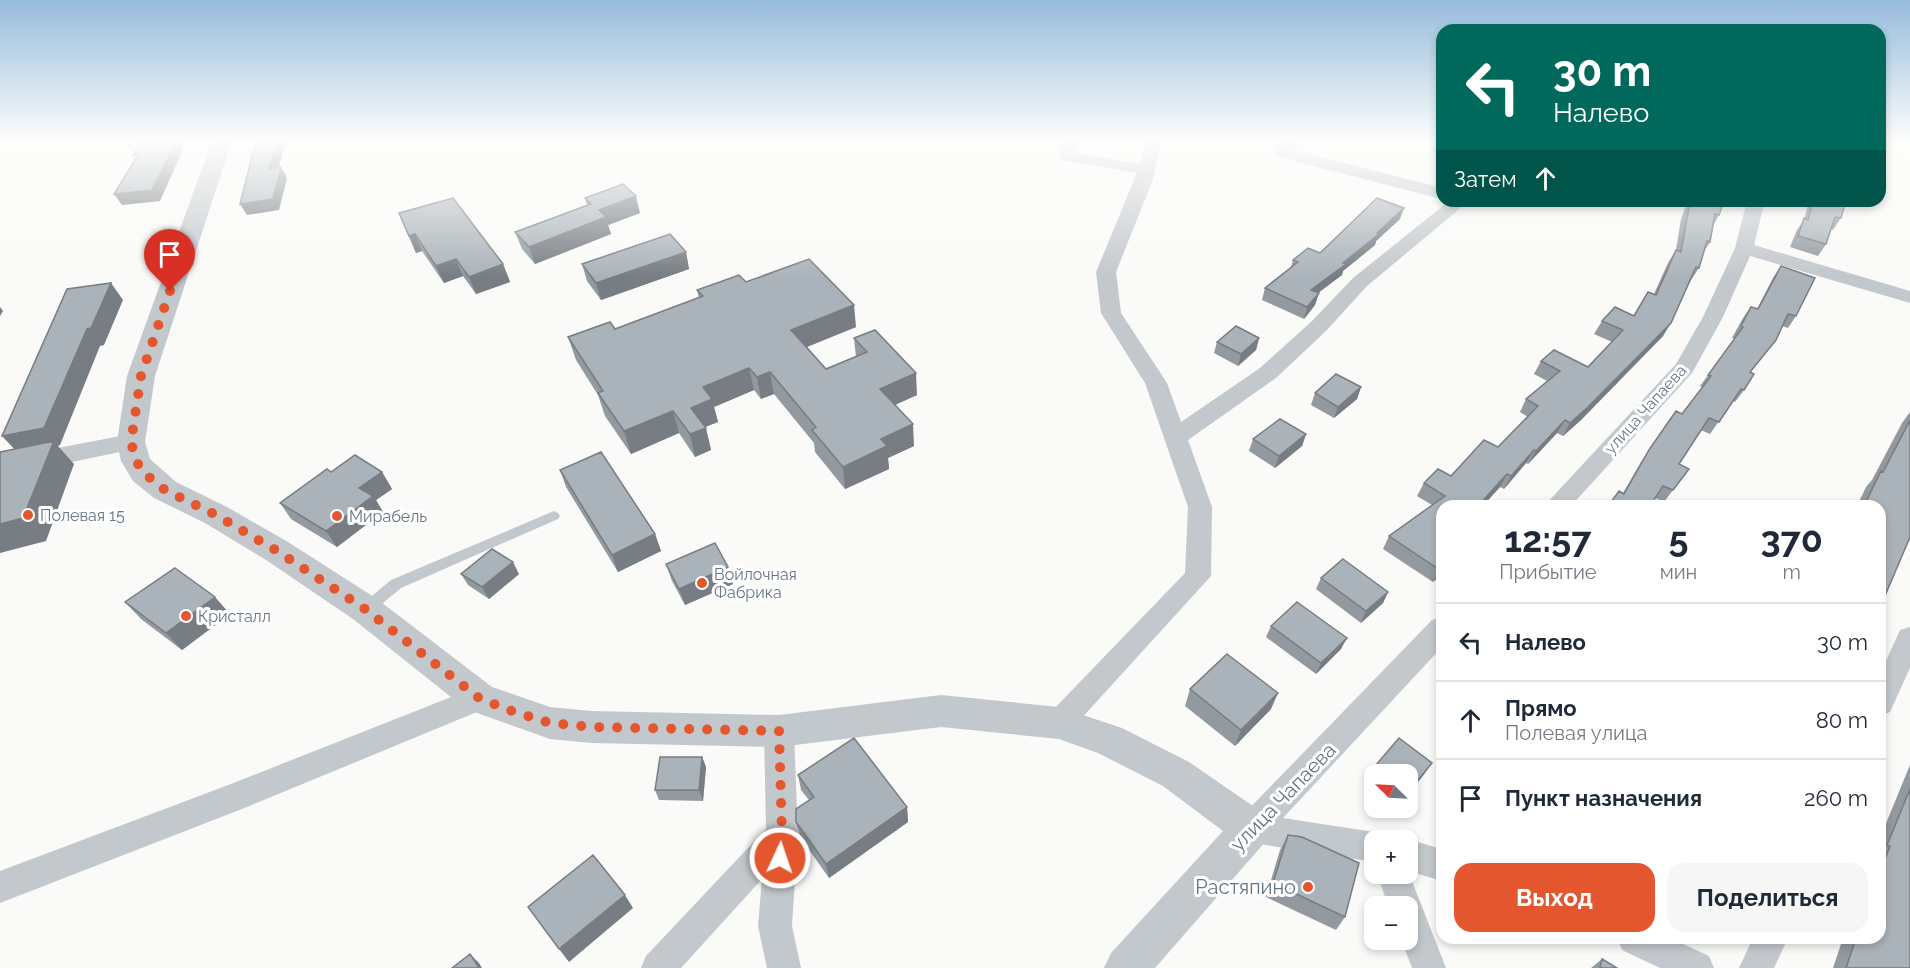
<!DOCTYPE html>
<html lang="ru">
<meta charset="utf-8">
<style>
body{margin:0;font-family:Raleway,sans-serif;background:#f6f6f7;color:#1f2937;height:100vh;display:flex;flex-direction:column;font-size:22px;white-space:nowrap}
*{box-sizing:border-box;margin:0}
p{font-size:20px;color:#747a83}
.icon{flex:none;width:33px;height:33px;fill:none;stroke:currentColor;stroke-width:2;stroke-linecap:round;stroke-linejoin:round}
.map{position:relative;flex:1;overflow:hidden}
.panel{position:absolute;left:1436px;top:500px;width:450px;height:444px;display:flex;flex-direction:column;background:#fff;border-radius:18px;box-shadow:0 3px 9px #0003}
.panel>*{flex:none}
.top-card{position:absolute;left:1436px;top:24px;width:450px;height:183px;border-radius:18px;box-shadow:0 3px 9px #0003;background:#00695c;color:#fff;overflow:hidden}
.needle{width:39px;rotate:294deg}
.fabs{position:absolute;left:1364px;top:764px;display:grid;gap:12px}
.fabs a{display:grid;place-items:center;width:54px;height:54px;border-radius:12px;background:#fff;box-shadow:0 3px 9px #0003;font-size:30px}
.pin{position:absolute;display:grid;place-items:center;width:51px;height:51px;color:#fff;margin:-62px -26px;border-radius:50% 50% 50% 0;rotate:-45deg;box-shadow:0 0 6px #0007}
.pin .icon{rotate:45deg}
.me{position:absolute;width:66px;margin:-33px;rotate:3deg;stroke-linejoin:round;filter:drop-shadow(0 0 4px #0008)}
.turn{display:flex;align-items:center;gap:21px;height:126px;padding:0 18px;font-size:27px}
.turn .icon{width:78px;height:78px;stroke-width:2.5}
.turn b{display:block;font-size:42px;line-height:51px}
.then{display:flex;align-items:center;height:57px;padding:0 18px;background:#0003;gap:12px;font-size:22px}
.eta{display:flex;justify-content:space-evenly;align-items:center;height:102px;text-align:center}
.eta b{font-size:36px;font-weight:700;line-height:42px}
.primary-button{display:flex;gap:12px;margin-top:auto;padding:12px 18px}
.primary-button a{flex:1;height:69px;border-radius:18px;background:#e4572e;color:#fff;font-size:24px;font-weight:700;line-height:69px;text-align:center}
.primary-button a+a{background:#f6f6f7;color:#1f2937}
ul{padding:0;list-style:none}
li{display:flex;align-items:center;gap:18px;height:78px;padding:0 18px;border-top:2px solid #e0e1e3}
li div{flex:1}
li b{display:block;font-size:22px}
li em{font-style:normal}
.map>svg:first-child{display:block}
</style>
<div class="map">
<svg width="1910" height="968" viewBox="0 0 1910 968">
<rect width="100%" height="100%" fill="#fafaf8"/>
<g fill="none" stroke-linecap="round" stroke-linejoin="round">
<path fill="#c3c8cc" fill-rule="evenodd" d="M554,511L558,513L560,516L558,519L401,588L371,613L366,614L361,613L359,609L361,605L391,580Z"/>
<path fill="#c3c8cc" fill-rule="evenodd" d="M1064,141H1080L1077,153L1139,164L1146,141H1162L1152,182L1116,272L1121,313L1167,383L1181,422L1260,368L1312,321L1353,278L1449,201H1469L1367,286L1326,331L1276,378L1188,440L1212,507L1211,576L1069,732L1059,736L1049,732L1044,723L1049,714L1185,573L1188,507L1145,383L1101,313L1096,272L1137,173L1062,160L1060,156Z
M1282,141H1298L1294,150L1442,188V199L1278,157L1276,153Z
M1747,201H1765L1754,245L1910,291V303L1750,256L1723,317L1692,373L1571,506H1544L1676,364L1703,317L1735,248Z
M131,434L139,436L143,442L139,448L0,477V459Z
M1442,617V647L1283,818L1374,832L1385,836L1387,840H1374V862L1252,843L1241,839L1236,828L1241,817L1432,620Z
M1910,627V668L1890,712L1880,716V674L1900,630Z
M479,686L489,689L493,698L489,707L247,807L0,903V871L231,784Z
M779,718L789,722L794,731L798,835L792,926L801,968H767L758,926L762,879L681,968H641L646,956L766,829L764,731L769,722Z
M1407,839L1442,849V881L1408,871L1446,968H1412L1401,939H1407V906H1388L1377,873H1407Z
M1617,938H1670L1709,956L1714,968H1660L1622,950Z
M1753,938H1788L1774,968H1739Z"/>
<path fill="#c3c8cc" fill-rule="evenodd" d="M212,141H232L155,376L145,442L150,459L176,482L227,507L288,542L377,599L492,687L550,707L592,711L779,715L941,695L1059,707L1122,728L1189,762L1266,815L1272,828L1266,841L1155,968H1104L1111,953L1223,831L1163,786L1098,753L1059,739L941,727L779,747L592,743L550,739L466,709L353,619L266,560L205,523L154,498L133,481L121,461L117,442L127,376Z"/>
</g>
<path fill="#929a9f" d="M585,198L640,213L608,225L611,234L535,264L522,249L515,232L587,205Z
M1687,201H1726L1722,208L1719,215L1713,226L1710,242L1704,251L1699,268L1691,280H1690L1663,336L1581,420L1563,436L1557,433L1528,464L1526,463L1504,489L1500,487L1442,506V574L1433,582L1383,549L1389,536L1432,505L1417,496L1424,483L1451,476L1498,447L1528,417L1520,412L1526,399L1547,381L1534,374L1541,361L1588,367L1612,342L1594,334L1602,321L1634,316L1654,294L1668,263L1676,250L1681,219L1688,201Z
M1809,201H1846L1841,218L1833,230L1831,229L1826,244L1818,256L1790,247L1797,230L1804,220Z
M399,213L503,264L510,282L476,294L463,276L444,283L422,251L416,253Z
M1400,219L1376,241L1375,245L1343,271L1342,275L1318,293L1315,305L1304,319L1262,300L1265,288L1291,267L1293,260L1320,253Z
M686,252L689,269L601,300L587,281L582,264Z
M1781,266L1796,316L1788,328L1782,326L1767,351L1751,372L1744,390L1735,402L1733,401L1710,434L1701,430L1679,464L1689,469L1664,502L1655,498L1623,493L1641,462L1676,411L1682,414L1702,387L1700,386L1735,339L1732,338L1743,318L1751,307L1757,309L1773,278Z
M746,282L856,327L807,347L826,369L856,357L854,338L917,395L895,405L914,446L888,458L889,469L845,489L815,452L814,443L774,394L761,399L754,390L714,407L718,422L705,427L711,450L695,457L679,433L631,454L605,416L598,395L576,360L568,337L615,329L699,298L697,290Z
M1259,338L1256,350L1238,366L1214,353L1217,342Z
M1361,387L1357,399L1334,418L1311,405L1315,393Z
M1910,412V537L1884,598L1880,602V506H1857L1866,487L1872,480L1902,423Z
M1306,434L1302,446L1275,468L1249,451L1253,439Z
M560,470L655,534L661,551L618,572L566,487Z
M331,472H382L392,489L376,500L383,512L337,547L291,519L280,503Z
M666,564L733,584L685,605L672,581Z
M461,574H519L489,599L468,585Z
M1321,578L1388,592L1383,603L1361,623L1316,589Z
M125,602L230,614L182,650L141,619Z
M1271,626L1341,649L1316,674L1266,637Z
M1190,689L1271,709L1235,746L1185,706Z
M1442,712V720L1438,718Z
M702,757L706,767L703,801L659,800L655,790Z
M1376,765L1425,773L1407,796V774H1374V778L1370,775Z
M1910,765V968H1833L1843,938H1880V838Z
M798,775L907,807L908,822L829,878L800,837L796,822L809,800L801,790Z
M1288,835L1345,917L1336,930L1266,897L1280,850Z
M1602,959L1617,968H1591Z"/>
<path fill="#777d82" d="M176,141H183L185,145L160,201L122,205L114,194Z
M277,141H286L275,180L269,169Z
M281,167L287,178L279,210L247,215L240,204Z
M636,196L640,213L608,225L611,234L535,264L529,247L599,210Z
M1404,208L1400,219L1376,241L1375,245L1343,271L1342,275L1307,301L1311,290L1343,263Z
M415,234L422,251L416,253L409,236Z
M686,252L689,269L601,300L596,283Z
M456,259L463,276L444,283L436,266Z
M503,264L510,282L476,294L469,277Z
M111,283L123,300L104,345L100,346L60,445L58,446L74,464L46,541L0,553V524L18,453L2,436L87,329Z
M1319,293L1315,305L1304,319L1307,307Z
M854,305L856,327L794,352L791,330Z
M0,307L3,311L0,316Z
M1671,323L1663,336L1581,420L1563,436L1570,423Z
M1259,338L1256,350L1238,366L1241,354Z
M749,368L754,390L714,407L718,422L697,430L691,408L703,387Z
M770,372L774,394L761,399L757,377Z
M916,373L917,395L881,411L880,389Z
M1361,387L1357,399L1334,418L1338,407Z
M673,411L679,433L631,454L624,431Z
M1565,420L1557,433L1528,464L1536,451Z
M913,424L914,446L888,458L889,469L845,489L843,467L881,439Z
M706,428L711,450L695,457L690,434Z
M1306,434L1302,446L1275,468L1279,456Z
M1534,450L1526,463L1504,489L1511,476Z
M382,472L392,489L376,500L383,512L337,547L326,531L359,488Z
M1507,474L1500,487L1483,506H1478Z
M655,534L661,551L618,572L612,555Z
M513,562L519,574L489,599L482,587Z
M728,567L733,584L685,605L679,589Z
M1442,568V574L1433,582L1440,570Z
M1388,592L1383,603L1361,623L1366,611Z
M215,597L230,614L182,650L166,633Z
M1347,638L1341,649L1316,674L1321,663Z
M1278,693L1271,709L1235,746L1241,730Z
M702,757L706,767L703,801L699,790Z
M1432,763L1425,773L1407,796L1410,790Z
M907,807L908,822L829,878L826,864Z
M625,895L633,908L569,962L559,949Z
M470,954L479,963L482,968H479Z"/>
<path fill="#aab3b9" stroke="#777d82" stroke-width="1.5" d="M140,141H176L152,190L114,194L138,155L133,156Z
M256,141H277L269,169L281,167L273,199L240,204Z
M623,184L636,196L599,210L606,217L529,247L515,232L591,204L585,198Z
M453,198L503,264L469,277L456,259L436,266L415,234L409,236L399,213Z
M1377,198L1404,208L1377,233L1379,234L1343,263L1346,264L1311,290L1319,293L1307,307L1265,288L1298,262L1293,260L1308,248L1320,253Z
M1691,201H1724L1719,215L1715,214L1710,242L1707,241L1699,268L1696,267L1671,323L1588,407L1570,423L1565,420L1536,451L1534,450L1511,476L1507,474L1478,506H1442V568L1440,570L1389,536L1445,496L1424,483L1438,469L1451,476L1484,440L1498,447L1538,406L1526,399L1560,371L1541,361L1554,350L1588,367L1623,330L1602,321L1615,307L1634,316L1648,292L1656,295L1676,250L1681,252L1689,207Z
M1813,201H1846L1841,218L1835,217L1826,244L1798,236L1804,218L1808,220Z
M670,234L686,252L596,283L582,264Z
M809,259L854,305L791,330L826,369L867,352L854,338L875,330L916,373L880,389L913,424L881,439L887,446L843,467L812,430L816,427L770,372L757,377L749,368L703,387L712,399L691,408L706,428L690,434L673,411L624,431L598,393L603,391L568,337L610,322L615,329L703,296L697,290L739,275L746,282Z
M1781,266L1815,278L1796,316L1788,314L1776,340L1750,372L1754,374L1744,390L1741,389L1719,422L1709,418L1679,464L1689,469L1673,490L1663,486L1650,506H1608L1619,491L1624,494L1649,450L1676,411L1682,414L1711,376L1708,375L1743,327L1741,326L1751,307L1758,309Z
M111,283L91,328L87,329L44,428L2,436L67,289Z
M1236,326L1259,338L1241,354L1217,342Z
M1336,374L1361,387L1338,407L1315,393Z
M1280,419L1306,434L1279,456L1253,439Z
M1910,420V537L1884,598L1880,596V506H1864L1881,471L1883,472Z
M54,441L23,518L0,524V452Z
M601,452L655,534L612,555L560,470Z
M355,455L382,472L359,488L373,496L326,531L280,503L327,469L331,472Z
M715,543L728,567L679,589L666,564Z
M492,549L513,562L482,587L461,574Z
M1343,559L1388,592L1366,611L1321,578Z
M175,568L215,597L166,633L125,602Z
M1297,602L1347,638L1321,663L1271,626Z
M1227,654L1278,693L1241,730L1190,689Z
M854,738L907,807L826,864L796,822V809L814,797L798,775Z
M1399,738L1432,763L1410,790L1407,788V774H1388L1376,765Z
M660,757H702L699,790H655Z
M1910,789V968H1846L1856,938H1880V872L1890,846L1887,845Z
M1288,835L1302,837L1359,863L1345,917L1273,883Z
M593,855L625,895L559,949L528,907Z
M470,954L479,968H452Z
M1602,959L1617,968H1600Z"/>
<linearGradient id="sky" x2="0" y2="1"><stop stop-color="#96bcdc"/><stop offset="0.51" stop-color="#fdfdfc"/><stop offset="1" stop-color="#fdfdfc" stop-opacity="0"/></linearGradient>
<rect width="1910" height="277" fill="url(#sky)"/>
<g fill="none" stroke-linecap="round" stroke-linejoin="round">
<path stroke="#e4572e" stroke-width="10" stroke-dasharray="0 18" d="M170,291L141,376L131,442L136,461L144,473L165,490L216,515L277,551L365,609L479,698L509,710L550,723L592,727L779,731L782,835L780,858"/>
</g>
<g fill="#e4572e" stroke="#fff" stroke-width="2">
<circle cx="28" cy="515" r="6"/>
<circle cx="337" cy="516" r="6"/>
<circle cx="702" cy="583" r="6"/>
<circle cx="186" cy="616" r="6"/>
<circle cx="1308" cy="887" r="6"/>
</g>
<g text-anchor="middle" stroke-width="6" stroke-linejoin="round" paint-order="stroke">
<g font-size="16" fill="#657683" stroke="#fff">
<text transform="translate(1645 409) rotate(-48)" y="6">улица Чапаева</text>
</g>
<g font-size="16" fill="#657683" stroke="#fff" text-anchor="start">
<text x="40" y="521">Полевая 15</text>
<text x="349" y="522">Мирабель</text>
<text x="714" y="580">Войлочная<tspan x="714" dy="18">Фабрика</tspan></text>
<text x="198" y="622">Кристалл</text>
</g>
<g font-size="20" fill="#657683" stroke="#fff">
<text transform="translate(1283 797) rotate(-46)" y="7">улица Чапаева</text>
</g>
<g font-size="20" fill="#657683" stroke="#fff" text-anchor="end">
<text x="1296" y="894">Растяпино</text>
</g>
</g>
</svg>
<div class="fabs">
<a><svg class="needle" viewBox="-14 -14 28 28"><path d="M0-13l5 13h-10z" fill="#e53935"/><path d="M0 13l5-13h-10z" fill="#747a83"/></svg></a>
<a>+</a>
<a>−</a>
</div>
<div class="pin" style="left:170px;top:291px;background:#d93025"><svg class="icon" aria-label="arrive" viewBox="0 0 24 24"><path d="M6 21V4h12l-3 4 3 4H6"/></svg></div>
<svg class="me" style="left:780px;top:858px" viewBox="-20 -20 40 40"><circle r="17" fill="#e4572e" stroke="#fff" stroke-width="3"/><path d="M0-11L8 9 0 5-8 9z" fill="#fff"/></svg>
<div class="top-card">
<div class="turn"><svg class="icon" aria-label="left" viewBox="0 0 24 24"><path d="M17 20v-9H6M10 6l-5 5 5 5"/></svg><div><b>30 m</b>Налево</div></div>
<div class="then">Затем<svg class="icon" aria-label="ahead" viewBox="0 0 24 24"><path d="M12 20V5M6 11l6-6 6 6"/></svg></div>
</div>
<section class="panel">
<div class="eta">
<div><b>12:57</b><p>Прибытие</p></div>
<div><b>5</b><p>мин</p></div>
<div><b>370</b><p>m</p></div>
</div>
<ul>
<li><svg class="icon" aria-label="left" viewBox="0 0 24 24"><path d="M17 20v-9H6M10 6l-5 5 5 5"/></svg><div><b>Налево</b></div><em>30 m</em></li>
<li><svg class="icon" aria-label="ahead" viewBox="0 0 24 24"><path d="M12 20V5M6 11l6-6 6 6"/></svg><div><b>Прямо</b><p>Полевая улица</p></div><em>80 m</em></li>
<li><svg class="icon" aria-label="arrive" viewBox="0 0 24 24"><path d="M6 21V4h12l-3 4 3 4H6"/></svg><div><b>Пункт назначения</b></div><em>260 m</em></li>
</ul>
<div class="primary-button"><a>Выход</a><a>Поделиться</a></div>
</section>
</div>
